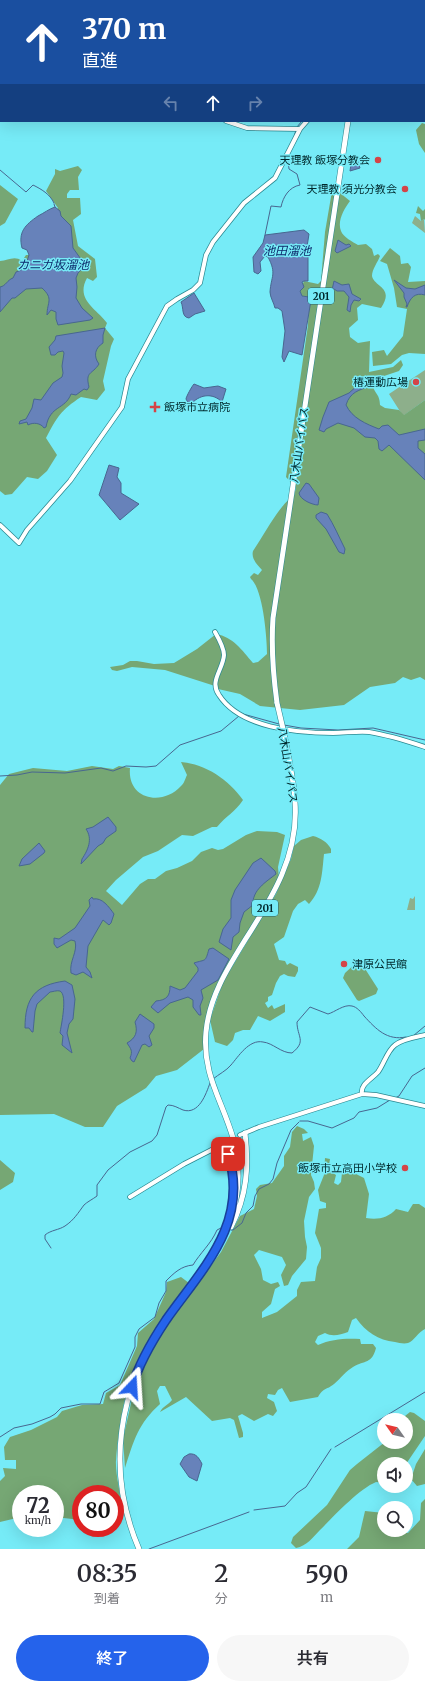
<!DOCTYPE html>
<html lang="ja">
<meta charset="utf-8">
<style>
body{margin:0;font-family:Merriweather,"Noto Sans JP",serif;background:#f7f7f7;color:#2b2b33;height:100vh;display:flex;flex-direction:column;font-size:15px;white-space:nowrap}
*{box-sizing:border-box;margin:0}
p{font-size:13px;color:#7c7c81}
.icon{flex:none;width:22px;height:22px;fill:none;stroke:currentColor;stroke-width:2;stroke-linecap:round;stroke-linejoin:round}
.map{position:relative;height:1549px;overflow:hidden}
.drawer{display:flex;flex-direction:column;background:#fff;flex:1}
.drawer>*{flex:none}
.hud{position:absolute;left:0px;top:0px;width:425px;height:122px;box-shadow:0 4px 16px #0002;background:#1a4fa0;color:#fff;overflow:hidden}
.needle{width:26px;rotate:304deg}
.controls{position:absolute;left:377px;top:1413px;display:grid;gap:8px}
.controls a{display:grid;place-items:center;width:36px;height:36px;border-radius:50%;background:#fff;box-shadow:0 4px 16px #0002;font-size:20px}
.speed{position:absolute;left:12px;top:1485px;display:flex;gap:8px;font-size:20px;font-weight:700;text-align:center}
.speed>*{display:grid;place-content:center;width:52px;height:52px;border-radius:50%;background:#fff;box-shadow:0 4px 16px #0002;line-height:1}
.speed small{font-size:10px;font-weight:400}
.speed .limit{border:6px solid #d22;background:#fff;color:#111}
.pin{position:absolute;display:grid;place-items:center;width:34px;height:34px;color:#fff;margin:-17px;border-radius:8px;box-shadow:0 2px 6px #0006}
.me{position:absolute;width:44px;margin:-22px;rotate:20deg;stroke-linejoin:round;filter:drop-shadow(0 0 3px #0008)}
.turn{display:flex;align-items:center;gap:14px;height:84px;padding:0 16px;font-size:18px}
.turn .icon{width:52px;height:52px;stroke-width:2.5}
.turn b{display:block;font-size:28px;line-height:34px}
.lanes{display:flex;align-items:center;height:38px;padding:0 16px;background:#0003;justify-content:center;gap:20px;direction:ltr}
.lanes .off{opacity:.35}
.eta{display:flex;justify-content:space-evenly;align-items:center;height:68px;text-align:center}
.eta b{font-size:24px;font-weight:600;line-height:28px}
.cta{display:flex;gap:8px;margin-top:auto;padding:8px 16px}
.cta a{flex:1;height:46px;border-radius:24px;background:#2563eb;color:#fff;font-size:16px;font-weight:600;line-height:46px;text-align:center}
.cta a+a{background:#f7f7f7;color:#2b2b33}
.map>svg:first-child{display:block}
</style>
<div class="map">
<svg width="425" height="1549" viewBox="0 0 425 1549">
<rect width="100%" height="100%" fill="#76ebf7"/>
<path fill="#8daf8b" d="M415,216L421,221L424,219L425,233L412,223Z
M425,370V400L403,416L389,394Z
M415,896V910H407L410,898L413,899Z"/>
<path fill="#76a774" d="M422,123L425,124V153L419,144L416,130Z
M78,166L82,170L78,177L79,190H70L67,194V198H80L81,214L73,220L78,246L95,259L97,277L93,281L87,278C75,300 97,309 107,323L105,328L114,339L111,346L103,381L105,390L97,400L81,397C61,410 57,417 46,438L57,455L47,471L38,479L27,477L12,494L5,495L0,491V261C8,261 14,255 22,261L26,255H30L58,208L46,191L55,174V169L60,171Z
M0,185L18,199L5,223L0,226Z
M334,188L350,201C344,209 337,221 341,231C343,237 353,242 358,245L366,244L372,249L374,256L378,254L380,256C378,262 372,269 372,276C374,287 395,287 381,308L362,304L357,308L358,320L349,328L350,337L358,343L370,341L369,372L393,367L401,360L403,365L399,371L384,376L373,384C373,393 380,393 380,405L385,408L399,410L404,415L425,400V680L420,677L411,680L403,677L395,683L370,687L344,705L300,710L260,706L240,694L218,689L215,686L165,670L132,667L117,671L112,670L110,667L123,665L130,661H137L154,664L174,663L197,649L216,634C233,637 242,650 253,663L258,662L267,654C267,638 263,589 251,579L250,577L254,573L258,575L262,570C257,564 251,559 253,551C263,537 280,503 294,496L296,488L286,477L308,325L309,297L302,296L300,291L304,281L318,284L321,281L325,232L332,191Z
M418,206L423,211L425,209V220L424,219L421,221L420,214L416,213Z
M390,248L400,256L401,264L408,263L411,267L408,282L425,281V354L409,353L402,355L391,364L373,366L372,352L384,350L387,356L403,336L407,309L397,307L394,288L387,264L380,261Z
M181,762C206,764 229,780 243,800C235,812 226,816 217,827H212L193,836L182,835L158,851L143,857L116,880L106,891L122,905L140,884L148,879H155L166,871L177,868L192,861L201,852L212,848L218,850L223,849L246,835L257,831L277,832L285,835L278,867L279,879C269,895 261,912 251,928C225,967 202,1000 204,1049L177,1070L156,1076L146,1088L117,1106L103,1127H85L54,1114L0,1115V785L9,774L33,768L67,771L92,766L113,769L119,766L130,768C127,799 162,807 181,786C184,784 185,779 187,775Z
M313,836C321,838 327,842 331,849V853L324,854C322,873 322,890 309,904L305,900L298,904L293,911L284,937L274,944L279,960L285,961L287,965L290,963L298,967V971L295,977L288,976L284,974L280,976L276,983L272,995L268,997V1001L265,1003L268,1008L272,1005L274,1009L285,1004V1012L270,1021L258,1016L250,1030H243L235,1033L233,1040L227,1046L215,1042L210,1020L223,982L276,894L291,859L294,846L301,840Z
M357,962L362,964L378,989L376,994L359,1001L357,1000L343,978L345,973Z
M297,1126L304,1129L308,1133L302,1134L303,1141L311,1137L314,1146L311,1175L314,1182L315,1189L309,1197L304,1221L305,1237L307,1247L306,1259L292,1276L288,1285L284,1286L281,1275L286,1265L282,1257L259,1250L254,1255L261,1269L263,1280L271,1284L278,1282L280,1286L275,1289L271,1304L262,1312V1318L277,1312L297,1296V1290L301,1282L315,1281L317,1267L321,1258V1248L315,1233L319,1209L326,1208V1203L320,1201L318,1190L324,1175L325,1158L330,1159L328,1170L336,1175L334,1183L338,1185L341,1182L342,1173L348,1170L364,1178L369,1194L366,1218C378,1220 388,1218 396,1209L408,1212L413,1204H419L425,1208V1329C418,1332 414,1341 408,1343C404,1344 399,1343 395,1342C378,1340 366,1332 356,1318L352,1320L348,1332C340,1335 332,1337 325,1333L318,1336L315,1342L318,1345C331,1339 346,1338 360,1339L361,1344H373L376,1348C372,1364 365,1360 353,1367C346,1371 341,1378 334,1384C327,1390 324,1387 318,1397L290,1402L282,1388L278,1390L275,1395L268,1394L267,1398L274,1402L277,1411L273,1416L268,1414L254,1421L242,1414L238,1416L243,1433V1437L239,1438L234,1420L230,1418L212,1421L186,1397L160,1412C163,1406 168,1405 172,1400L165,1386H160L157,1391L160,1404C138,1424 134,1440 125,1468L123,1439L136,1381L148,1354L161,1333L221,1252L240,1216L254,1209L257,1196L256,1189L260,1185L272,1183L284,1166V1156L290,1147L292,1132Z
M0,1160L15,1173L13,1182L0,1190Z
M181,1277L189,1283C173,1305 157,1327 143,1351C125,1383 119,1424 116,1460C115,1479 124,1499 119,1517L115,1519V1494H81V1520L55,1517V1494H21V1517L0,1522V1481L5,1476L3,1468L16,1469V1460H5L4,1447L10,1437L31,1430L57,1417L62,1411L82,1405L103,1404L106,1393L120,1385L137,1346L138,1333L154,1319L166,1292L167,1282Z
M410,1412L414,1413L425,1421V1436L406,1464H384V1483L376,1482C359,1489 334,1516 320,1530C313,1537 307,1546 296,1548L291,1543L293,1537L327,1505L350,1470L357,1464L385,1442H406V1420H400Z
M425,1449V1484L417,1486L411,1479L416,1464Z
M425,1499V1549H347L359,1537L365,1511L384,1513V1530H396L398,1533H408L420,1520L421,1503Z"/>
<path fill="#6782ba" stroke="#486790" d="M353,155L357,159L360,168L350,171L352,156Z
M55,207L60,211L61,216L71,226L73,248L83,262L82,269L78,273L76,278L77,287L76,298L82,308L93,318L90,320L58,325L56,319V312L51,310L47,315C47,302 54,299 42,288L26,289L15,298H12L0,312V287C6,286 7,280 13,278L16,272C26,269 26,264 29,255L27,250L22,248C18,232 25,225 38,216C44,213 49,209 55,207Z
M304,230L309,234L306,253L308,257V281H304L302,282L304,287L300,291L302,296L309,297L311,300L302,355L289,351L284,362L282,357L285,331L282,311L278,308H275C274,303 270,297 270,292C271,276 277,274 268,257L265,256L260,262L261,271L258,274L254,272L253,257L263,243L265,235Z
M338,240L346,245L349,244L351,246L337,253L335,251Z
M394,280L406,288L415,289L425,285V295C415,292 410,298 407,307H406L407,304L404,297V293Z
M334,281L342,285L349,284L352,294L361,299L359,301L354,300L351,305L350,312L347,310L349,297L344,291H337L334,289L332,290Z
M194,293L205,311L195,314L189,318C181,317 184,308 181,302Z
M105,328L103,335V343C95,348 93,356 99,364C92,375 85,371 89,387L87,390L84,389L76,395L71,394C65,410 50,405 46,427L44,428C41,423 33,422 28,425L27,422L19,424L20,421L26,419L32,408L34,399L41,400L53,383L62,377L63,373L62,366L64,353L63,351L58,352L55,355H51L49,347L55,340L56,336Z
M194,384L204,388L218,386L226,389L222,402C213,393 201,394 192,403H188L186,399C186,397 192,386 194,384Z
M371,384V386C359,390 350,392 346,405C352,418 366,424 379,429L382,426L388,425L399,435L425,429V440L418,441V448L425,454V480L389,445L382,451L379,449L378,441L375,438L365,437L354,428L338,423L326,429L324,432L319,430L323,417L329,402L349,393L358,385Z
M109,465L119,468L117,477L121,483V493L139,504L120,520L99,495Z
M306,483L309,484L319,498L318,505C313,505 300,500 299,493Z
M321,512L327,514C334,525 339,537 345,549L344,554L339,552L326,529L316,518V515Z
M108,817L116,827V831L106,838L103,843L98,846L81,864L82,859C88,850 93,839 86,829L93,827Z
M39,843L45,851L44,853L30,864L19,866L22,859Z
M261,858L275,871L276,874C266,882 252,890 253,905L244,912L240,923L239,932L233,937L231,950L219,942L223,929L231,918V900L235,890L253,863Z
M92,897L93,899C102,897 109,907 114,914L111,923L109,925L103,920L88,946L86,967L90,972L92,978L83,972L76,975L71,973C69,961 78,952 75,941L71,940L57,948L54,944V938L59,939L75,928L90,906L89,900Z
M213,948L229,959L218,980L201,990L203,998L200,1006L201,1015H199L193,1007V1000L188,997L170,1003L158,1013L151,1007L156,1001C167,1000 170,996 170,986L180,990L185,988L198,971V968L194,963C206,959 205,963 209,949Z
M65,981L72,985L75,999L73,1019L69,1024L67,1033L72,1053L62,1045L63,1036L60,1033C61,1026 68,995 60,991C57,990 52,992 50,992L37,1004L35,1011L33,1032H32L29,1028H25C25,998 35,985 65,981Z
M140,1014L154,1024V1028L149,1036L152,1045L149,1047L145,1044L142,1045L134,1062L132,1061L130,1058C133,1051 131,1049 127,1043C136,1038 138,1032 135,1022Z
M189,1454C196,1453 199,1458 202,1464L197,1481L189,1477L180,1464L184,1457Z"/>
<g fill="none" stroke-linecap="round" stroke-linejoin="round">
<path stroke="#486790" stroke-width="1" d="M363,1V0
M372,1V0
M424,19L425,17
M297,127L302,121
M294,137L296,130
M0,170L26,192L33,185C41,189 50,194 54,203
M54,204L55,207
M265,235L271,206L281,207C283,197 289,187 300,185L297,174L289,169L288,160
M243,714L279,724
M284,725L301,728L338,730L373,728L425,740
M0,776L17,775L32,772L65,773L101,768L113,771L126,766L146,767L156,766L180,745L221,731L239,716
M413,1036L425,1026
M213,1079C219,1074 226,1071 231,1065C238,1057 249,1039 263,1042C273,1043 281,1053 292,1053C307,1041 297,1037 297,1022L310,1007L328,1014C335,1012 344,1004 352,1006C357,1007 361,1012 364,1016C376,1029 387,1041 406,1037
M395,1098L399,1096L412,1076L425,1068
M300,1121H308L332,1128L354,1118L359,1112L377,1108L390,1100
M231,1230H233L242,1223L246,1213L253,1206L255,1196L259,1189L269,1184L273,1179L277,1163L291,1130L299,1122
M51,1248L45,1239V1235C51,1230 59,1230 65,1226C74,1220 78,1213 84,1205C87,1202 93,1199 97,1196V1185L108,1170L130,1152L152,1141L157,1135L166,1107L168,1105C174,1105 178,1108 183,1110C199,1115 206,1094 210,1083
M0,1437L14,1428L32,1424L50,1417L55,1414L61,1408L81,1404H100L104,1392L119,1383L135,1347V1337L139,1329L155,1317L159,1303L166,1291V1281C174,1273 181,1266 193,1265C200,1253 211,1244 217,1230L221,1228
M335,1447L425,1392
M254,1510L285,1506L297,1493L306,1487L331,1449
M149,1549L249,1512"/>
<defs>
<path id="secondary" d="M22,1L23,0
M0,44L1,42
M226,121L247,128L300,129
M0,525L19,543L27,530L70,481L122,407L128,379L167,306L177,299L193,290L200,283L206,255L213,242L244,203L275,178L300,129L307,121
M215,632C219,639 224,648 224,655C223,670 209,681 219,695C240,728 297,733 333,733C345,733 357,731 369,732C388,735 407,741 425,747
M362,1094C360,1084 372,1079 378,1072C384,1064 387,1051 395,1045C402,1039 416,1037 425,1035
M240,1135L259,1127L362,1094L376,1095L425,1106
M130,1197L184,1164L229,1141"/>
<path id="primary" d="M359,0V1
M424,61H425"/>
<path id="highway" d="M366,1V0
M277,703C273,674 271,647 273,618L348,121
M224,1143C234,1169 235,1187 230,1213
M231,1227C247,1196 249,1167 245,1133
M139,1549C105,1470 118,1389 166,1320C189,1287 220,1255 232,1216C240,1190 240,1164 233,1138C222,1100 202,1074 206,1032C209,998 227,969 245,940C272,898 299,855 295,802C294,779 288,756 284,733"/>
</defs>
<use href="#secondary" stroke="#2a8891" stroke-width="5.5"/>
<use href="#primary" stroke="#2a8891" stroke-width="6"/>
<use href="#highway" stroke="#2a8891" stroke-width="6"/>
<use href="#secondary" stroke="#fff" stroke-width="4"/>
<use href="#primary" stroke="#fff" stroke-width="4.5"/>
<use href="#highway" stroke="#fff" stroke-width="5"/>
<defs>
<path id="highway-bridge" d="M277,703L284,733"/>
</defs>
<use href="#highway-bridge" stroke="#2a8891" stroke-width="6" stroke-linecap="butt"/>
<use href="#highway-bridge" stroke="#fff" stroke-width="5"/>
</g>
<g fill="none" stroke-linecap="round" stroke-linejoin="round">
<defs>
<path id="route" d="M132,1387C139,1363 152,1341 166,1320C202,1269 250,1223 228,1154"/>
</defs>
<use href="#route" stroke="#184099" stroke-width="10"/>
<use href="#route" stroke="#2563eb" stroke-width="7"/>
</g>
<g fill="#d44447" stroke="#76ebf7" stroke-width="1.5">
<circle cx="378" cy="160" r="4"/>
<circle cx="405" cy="189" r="4"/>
<circle cx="416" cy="382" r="4"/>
<path d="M153 401h4v4h4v4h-4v4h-4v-4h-4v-4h4z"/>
<circle cx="344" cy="964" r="4"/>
<circle cx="405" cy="1168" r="4"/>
</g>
<g text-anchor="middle" stroke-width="3" stroke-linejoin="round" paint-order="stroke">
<g fill="#76ebf7" stroke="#24636a" stroke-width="1">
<rect x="308" y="288" width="26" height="16" rx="3"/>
<rect x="252" y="900" width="26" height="16" rx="3"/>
</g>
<g font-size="10" font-weight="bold" fill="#01292d">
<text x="321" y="300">201</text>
<text x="265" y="912">201</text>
</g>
<g font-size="11" fill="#01292d" stroke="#76ebf7" text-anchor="end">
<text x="370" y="164">天理教 飯塚分教会</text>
<text x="397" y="193">天理教 須光分教会</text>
<text x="408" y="386">椿運動広場</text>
<text x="164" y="411" text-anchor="start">飯塚市立病院</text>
<text x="352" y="968" text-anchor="start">津原公民館</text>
<text x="397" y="1172">飯塚市立高田小学校</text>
</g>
<g font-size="11" fill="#01292d" stroke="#76ebf7">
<text transform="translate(299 445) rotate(-82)" y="4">八木山バイパス</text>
<text transform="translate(288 765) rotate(81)" y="4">八木山バイパス</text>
</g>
<g font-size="12" font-style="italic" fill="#0c286a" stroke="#76ebf7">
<text x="287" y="255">池田溜池</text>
<text x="53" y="269">カニガ坂溜池</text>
</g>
</g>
</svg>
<div class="controls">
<a><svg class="needle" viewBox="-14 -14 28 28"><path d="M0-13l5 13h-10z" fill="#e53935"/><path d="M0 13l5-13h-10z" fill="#7c7c81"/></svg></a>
<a><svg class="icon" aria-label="sound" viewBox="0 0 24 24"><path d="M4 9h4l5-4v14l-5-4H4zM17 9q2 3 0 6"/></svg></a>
<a><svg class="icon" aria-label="search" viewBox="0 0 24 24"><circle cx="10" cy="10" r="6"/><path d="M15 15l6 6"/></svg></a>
</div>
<div class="speed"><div>72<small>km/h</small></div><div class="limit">80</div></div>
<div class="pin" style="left:228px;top:1154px;background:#d93025"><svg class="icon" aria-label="arrive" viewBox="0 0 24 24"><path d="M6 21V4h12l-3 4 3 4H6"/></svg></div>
<svg class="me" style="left:132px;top:1387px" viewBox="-20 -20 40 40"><path d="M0-17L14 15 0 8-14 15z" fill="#2563eb" stroke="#fff" stroke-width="4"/></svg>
<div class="hud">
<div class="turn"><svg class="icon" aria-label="ahead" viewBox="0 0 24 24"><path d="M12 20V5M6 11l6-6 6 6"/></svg><div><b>370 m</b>直進</div></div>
<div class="lanes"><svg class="icon off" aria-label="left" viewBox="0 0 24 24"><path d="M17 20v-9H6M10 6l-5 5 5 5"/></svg><svg class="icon" aria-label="ahead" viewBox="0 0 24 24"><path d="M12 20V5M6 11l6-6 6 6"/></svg><svg class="icon off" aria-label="right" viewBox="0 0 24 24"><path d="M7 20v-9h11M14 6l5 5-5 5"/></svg></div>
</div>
</div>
<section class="drawer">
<div class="eta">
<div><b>08:35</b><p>到着</p></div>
<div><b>2</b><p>分</p></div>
<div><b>590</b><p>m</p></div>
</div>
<div class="cta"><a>終了</a><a>共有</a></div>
</section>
